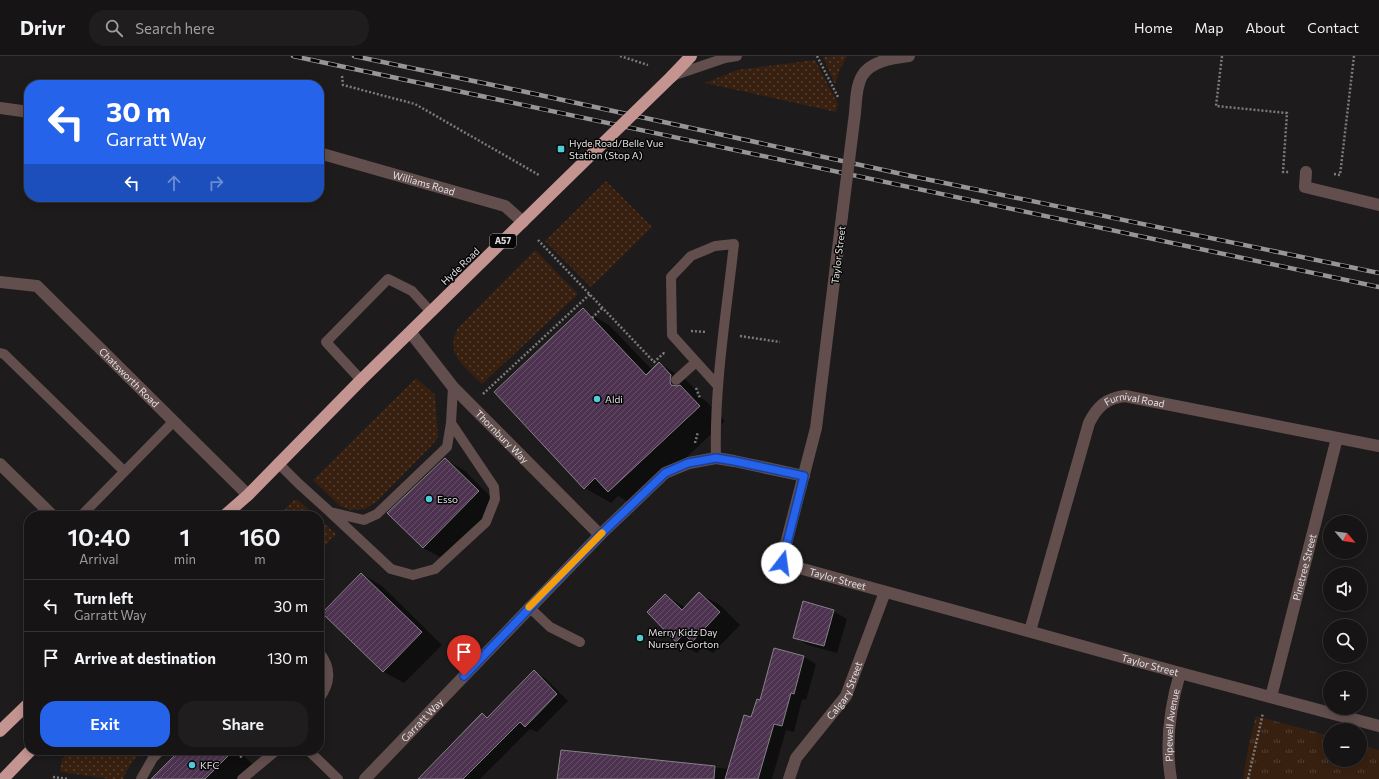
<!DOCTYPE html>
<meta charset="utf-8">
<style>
body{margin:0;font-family:Commissioner,sans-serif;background:#1f1d1e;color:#f1f3f6;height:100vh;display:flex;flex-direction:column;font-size:15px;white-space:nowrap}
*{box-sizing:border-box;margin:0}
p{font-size:13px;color:#9e9ea0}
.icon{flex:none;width:22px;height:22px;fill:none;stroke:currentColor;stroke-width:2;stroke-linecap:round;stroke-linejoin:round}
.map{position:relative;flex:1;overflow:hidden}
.details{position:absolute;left:24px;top:455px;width:300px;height:244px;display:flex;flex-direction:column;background:#161415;border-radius:16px;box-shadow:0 2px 10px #0003,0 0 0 1px #353334}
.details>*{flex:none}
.hud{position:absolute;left:24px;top:24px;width:300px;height:122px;border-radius:16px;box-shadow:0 2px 10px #0003,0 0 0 1px #353334;background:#2563eb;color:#fff;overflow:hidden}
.needle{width:26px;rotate:118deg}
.buttons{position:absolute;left:1323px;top:459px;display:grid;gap:8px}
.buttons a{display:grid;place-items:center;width:44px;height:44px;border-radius:50%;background:#161415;box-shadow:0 2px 10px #0003,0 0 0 1px #353334;font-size:20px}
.pin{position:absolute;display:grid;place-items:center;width:34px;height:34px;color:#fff;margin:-41px -17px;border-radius:50% 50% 50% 0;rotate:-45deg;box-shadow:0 0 4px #0007}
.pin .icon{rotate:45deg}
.me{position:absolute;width:44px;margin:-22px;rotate:15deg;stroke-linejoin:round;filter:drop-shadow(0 0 3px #0008)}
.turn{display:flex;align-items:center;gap:14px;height:84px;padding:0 16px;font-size:18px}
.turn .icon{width:52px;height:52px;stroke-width:2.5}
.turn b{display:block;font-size:28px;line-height:34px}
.lanes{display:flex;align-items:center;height:38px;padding:0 16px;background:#0003;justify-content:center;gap:20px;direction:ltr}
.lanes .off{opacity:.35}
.eta{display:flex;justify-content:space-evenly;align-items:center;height:68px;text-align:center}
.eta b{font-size:24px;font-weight:600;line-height:28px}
.cta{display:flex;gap:8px;margin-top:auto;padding:8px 16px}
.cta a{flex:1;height:46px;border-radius:16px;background:#2563eb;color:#fff;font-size:16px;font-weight:600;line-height:46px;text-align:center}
.cta a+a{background:#1f1d1e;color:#f1f3f6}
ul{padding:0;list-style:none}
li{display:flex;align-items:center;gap:12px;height:52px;padding:0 16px;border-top:1px solid #353334}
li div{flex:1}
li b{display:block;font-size:15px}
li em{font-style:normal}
header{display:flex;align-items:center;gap:24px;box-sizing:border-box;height:56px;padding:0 20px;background:#161415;border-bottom:1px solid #353334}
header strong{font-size:19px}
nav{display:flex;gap:22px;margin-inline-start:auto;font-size:14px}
.search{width:280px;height:36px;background:#1f1d1e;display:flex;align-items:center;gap:10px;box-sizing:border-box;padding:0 14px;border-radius:16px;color:#9e9ea0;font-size:15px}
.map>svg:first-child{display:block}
</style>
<header>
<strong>Drivr</strong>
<div class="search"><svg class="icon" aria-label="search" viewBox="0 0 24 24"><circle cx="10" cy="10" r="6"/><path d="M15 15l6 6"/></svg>Search here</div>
<nav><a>Home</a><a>Map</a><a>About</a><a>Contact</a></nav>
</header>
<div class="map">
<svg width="1379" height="723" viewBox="0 0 1379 723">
<defs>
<pattern id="grass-dots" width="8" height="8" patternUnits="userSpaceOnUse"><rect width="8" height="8" fill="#382010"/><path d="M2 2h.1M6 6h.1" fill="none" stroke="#544032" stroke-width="1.8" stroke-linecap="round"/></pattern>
<pattern id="park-tufts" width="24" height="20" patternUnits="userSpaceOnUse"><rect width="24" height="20" fill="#382010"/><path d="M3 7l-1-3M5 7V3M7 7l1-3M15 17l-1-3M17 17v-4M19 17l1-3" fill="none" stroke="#544032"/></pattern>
<pattern id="building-hatch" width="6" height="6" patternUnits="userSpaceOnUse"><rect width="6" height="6" fill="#4d3350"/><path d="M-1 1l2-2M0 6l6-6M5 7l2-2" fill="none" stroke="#665069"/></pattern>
</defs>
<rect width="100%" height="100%" fill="#1d1b1c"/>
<path fill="url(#grass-dots)" d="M837,0H847L840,13L835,29L823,1Z
M815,4L838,48L836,56L705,27L737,14Z
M606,125L652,171L591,231L545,185Z
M535,194L578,238L482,328C465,310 444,299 458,272Z
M416,322L435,339L438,381L433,388L377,445L365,453L351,454L340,450L313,424Z
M294,444H298L316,460H278Z
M319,463L336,478L319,496Z
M71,694H143C134,703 128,711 123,723H111L60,716L62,703Z"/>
<path fill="url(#park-tufts)" d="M1256,660L1330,680V704H1360V688L1379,694V723H1243L1248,692Z"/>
<path fill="#0007" d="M583,254L609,269L652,314L659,307L685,323L697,335L696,339L706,345L725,365L635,450L618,440L611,447L585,432Z
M445,403L465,415L498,448L444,503L423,492L389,457Z
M362,518L382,530L442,589L404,627L384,616L324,557Z
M700,538L720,549L740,569L713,597L702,591L697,597L676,585L665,539L685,551Z
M833,555L847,563L837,597L808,589L794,581Z
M775,593L804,601L816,608L806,644L802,643L794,676L786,674L772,723H558L562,695L729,713L760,645Z
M534,616L545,622L568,645L537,676L530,673L480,723H421L482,658L488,662Z
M182,694H239L252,708L237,723H153Z"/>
<path fill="url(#building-hatch)" stroke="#858285" d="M583,252L646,319L659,306L671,319L670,325L671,329L677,330L680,329L700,350L608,436L595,422L584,433L494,336Z
M445,402L479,435L423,492L387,457Z
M361,517L422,576L383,616L322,557Z
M699,536L720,556L692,586L684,578L676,586L647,556L665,538L682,554Z
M803,545L834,554L824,590L793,582Z
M774,592L804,600L794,638L791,637L782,670L774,668L758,723H725L744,659L751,661L757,643L760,644Z
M534,614L557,638L525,671L520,666L463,723H418L482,657L487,662Z
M180,694H234L205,723H151Z
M561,694L715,710L714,723H557Z"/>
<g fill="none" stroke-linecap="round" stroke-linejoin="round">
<path stroke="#7c7a7b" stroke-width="2.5" stroke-dasharray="2 2" stroke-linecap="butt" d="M620,0L648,9
M817,0L838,41
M1222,0L1216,50L1287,57L1283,116H1289
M342,20L343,29L415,48L539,119
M1334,118L1340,119L1354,0
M538,184L654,306L664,297L665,298
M592,262L602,252
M691,275L707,276
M740,280L780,286
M696,332L700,342
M483,338L590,238
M695,387L698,376
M235,694L242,702
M53,721L68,723
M1248,723L1263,657"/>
<path stroke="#614e4d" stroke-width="10" d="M672,20L725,2L737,0
M0,297L4,298L124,415
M361,324L326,286L388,223L412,235L431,256
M676,324L696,306
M716,402C714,331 726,259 734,188L715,190L691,200L671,221L672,279L718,330
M278,407L298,427L330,456L364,464L377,458L447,391L451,367L453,331
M330,456L391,513L413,519L435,513L486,466L495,443L494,431L451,367
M81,460L173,366
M529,551L550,571L580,586
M319,596C332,612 331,627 319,643
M308,694L338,723
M141,723L153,702L161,694
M242,723L277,694"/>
<g stroke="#614e4d" stroke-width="12">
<path d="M0,52L29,56"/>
<path d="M855,57C856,46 856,30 862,20C870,5 894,2 909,0"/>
<path id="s1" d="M319,97L505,150L523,166"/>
<path d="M1306,116L1305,131L1379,149"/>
<path id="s2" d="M842,160L816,372L781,507L1180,617L1379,670"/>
<path id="s3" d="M0,226L37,230L248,439"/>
<path id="s4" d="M411,277L453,331L600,479"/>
<path d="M0,408L53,460"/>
<path id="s5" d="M1030,575L1089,367C1097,351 1106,342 1125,340L1379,390"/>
<path id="s6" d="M1271,641L1337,382"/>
<path id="s7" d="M365,723L600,479L665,417L689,407L716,402L734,405L804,420"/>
<path id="s8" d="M789,723L796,702L846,640L885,536"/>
<path id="s9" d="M1171,723C1165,687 1170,651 1180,617"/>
</g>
<path stroke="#c49491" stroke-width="12" d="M672,20L691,0
M224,460L248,439L361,324L596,94
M0,675L29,647
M3,723L31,694"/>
<defs>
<path id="rail" d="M293,0L1379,231
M354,0L526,36L911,120L1379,217"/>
</defs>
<use href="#rail" stroke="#979596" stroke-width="4.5"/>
<use href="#rail" stroke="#070606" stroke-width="3" stroke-dasharray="9" stroke-linecap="butt"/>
<path stroke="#614e4d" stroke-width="12" d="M842,160L855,57"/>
<path stroke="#c49491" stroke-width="12" d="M596,94L672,20"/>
</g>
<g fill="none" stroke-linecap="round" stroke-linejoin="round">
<defs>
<path id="route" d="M464,620L600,479L665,417L688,407L716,402L734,405L804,420L782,507"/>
</defs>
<use href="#route" stroke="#184099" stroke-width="10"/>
<use href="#route" stroke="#2563eb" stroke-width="7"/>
<path stroke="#f59e0b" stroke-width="7" d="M529,551L602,477"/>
</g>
<g fill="#52cbd8" stroke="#070606" stroke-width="1.5">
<rect x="557" y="89" width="8" height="8" rx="2"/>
<circle cx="597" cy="343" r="4"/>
<circle cx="429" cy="443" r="4"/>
<circle cx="640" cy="582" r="4"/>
<circle cx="192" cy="709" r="4"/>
</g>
<g text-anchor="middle" stroke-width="3" stroke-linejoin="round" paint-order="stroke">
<rect fill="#070606" stroke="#a09f9f" stroke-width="1" x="490" y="178" width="26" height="14" rx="3"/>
<g font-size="9" font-weight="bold" fill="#e2e0e1">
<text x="503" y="188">A57</text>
</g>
<g font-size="10" fill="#e2e0e1" stroke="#070606" text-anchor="start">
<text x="569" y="91">Hyde Road/Belle Vue<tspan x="569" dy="12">Station (Stop A)</tspan></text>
<text x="605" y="347">Aldi</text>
<text x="437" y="447">Esso</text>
<text x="648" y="580">Merry Kidz Day<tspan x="648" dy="12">Nursery Gorton</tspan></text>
<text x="200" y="713">KFC</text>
</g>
<g font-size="10" fill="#e2e0e1" stroke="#070606">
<text dy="4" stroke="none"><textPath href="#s1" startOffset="109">Williams Road</textPath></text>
<text transform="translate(838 199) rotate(-83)" y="4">Taylor Street</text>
<text transform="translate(460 210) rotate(-44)" y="4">Hyde Road</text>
<text dy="4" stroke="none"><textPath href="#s3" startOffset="167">Chatsworth Road</textPath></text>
<text dy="4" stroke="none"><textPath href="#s5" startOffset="273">Furnival Road</textPath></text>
<text dy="4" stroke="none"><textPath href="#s4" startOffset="138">Thornbury Way</textPath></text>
<text dy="4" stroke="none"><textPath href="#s6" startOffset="134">Pinetree Street</textPath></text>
<text dy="4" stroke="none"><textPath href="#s2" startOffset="412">Taylor Street</textPath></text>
<text dy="4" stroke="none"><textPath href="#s2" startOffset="736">Taylor Street</textPath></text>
<text dy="4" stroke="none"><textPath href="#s8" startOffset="106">Calgary Street</textPath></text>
<text dy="4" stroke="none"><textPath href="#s7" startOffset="82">Garratt Way</textPath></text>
<text dy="4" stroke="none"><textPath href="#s9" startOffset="54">Pipewell Avenue</textPath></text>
</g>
</g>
</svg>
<div class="buttons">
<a><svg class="needle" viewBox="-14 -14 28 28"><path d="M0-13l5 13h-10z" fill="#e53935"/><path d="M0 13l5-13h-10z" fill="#9e9ea0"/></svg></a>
<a><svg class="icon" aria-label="sound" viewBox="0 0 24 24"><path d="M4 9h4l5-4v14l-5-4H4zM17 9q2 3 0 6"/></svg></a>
<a><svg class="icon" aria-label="search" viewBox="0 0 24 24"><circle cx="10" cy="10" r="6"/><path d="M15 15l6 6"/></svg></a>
<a>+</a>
<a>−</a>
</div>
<div class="pin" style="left:464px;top:620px;background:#d93025"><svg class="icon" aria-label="arrive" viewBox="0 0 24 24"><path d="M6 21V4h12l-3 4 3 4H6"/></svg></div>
<svg class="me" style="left:782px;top:507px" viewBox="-20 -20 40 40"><circle r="19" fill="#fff"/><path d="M0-13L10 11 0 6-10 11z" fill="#2563eb"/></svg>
<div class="hud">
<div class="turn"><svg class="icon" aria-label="left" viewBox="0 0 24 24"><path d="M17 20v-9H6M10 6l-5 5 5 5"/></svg><div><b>30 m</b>Garratt Way</div></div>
<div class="lanes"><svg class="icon" aria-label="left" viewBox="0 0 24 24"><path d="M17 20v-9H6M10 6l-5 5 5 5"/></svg><svg class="icon off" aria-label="ahead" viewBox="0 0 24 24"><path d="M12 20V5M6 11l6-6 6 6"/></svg><svg class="icon off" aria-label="right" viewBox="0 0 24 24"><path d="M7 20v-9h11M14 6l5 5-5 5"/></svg></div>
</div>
<section class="details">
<div class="eta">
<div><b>10:40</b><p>Arrival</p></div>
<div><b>1</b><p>min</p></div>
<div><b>160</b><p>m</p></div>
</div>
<ul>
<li><svg class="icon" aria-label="left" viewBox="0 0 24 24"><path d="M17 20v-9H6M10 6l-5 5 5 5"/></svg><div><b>Turn left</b><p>Garratt Way</p></div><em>30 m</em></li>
<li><svg class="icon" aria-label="arrive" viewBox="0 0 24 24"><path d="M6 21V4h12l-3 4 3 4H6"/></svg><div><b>Arrive at destination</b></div><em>130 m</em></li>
</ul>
<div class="cta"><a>Exit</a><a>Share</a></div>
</section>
</div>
